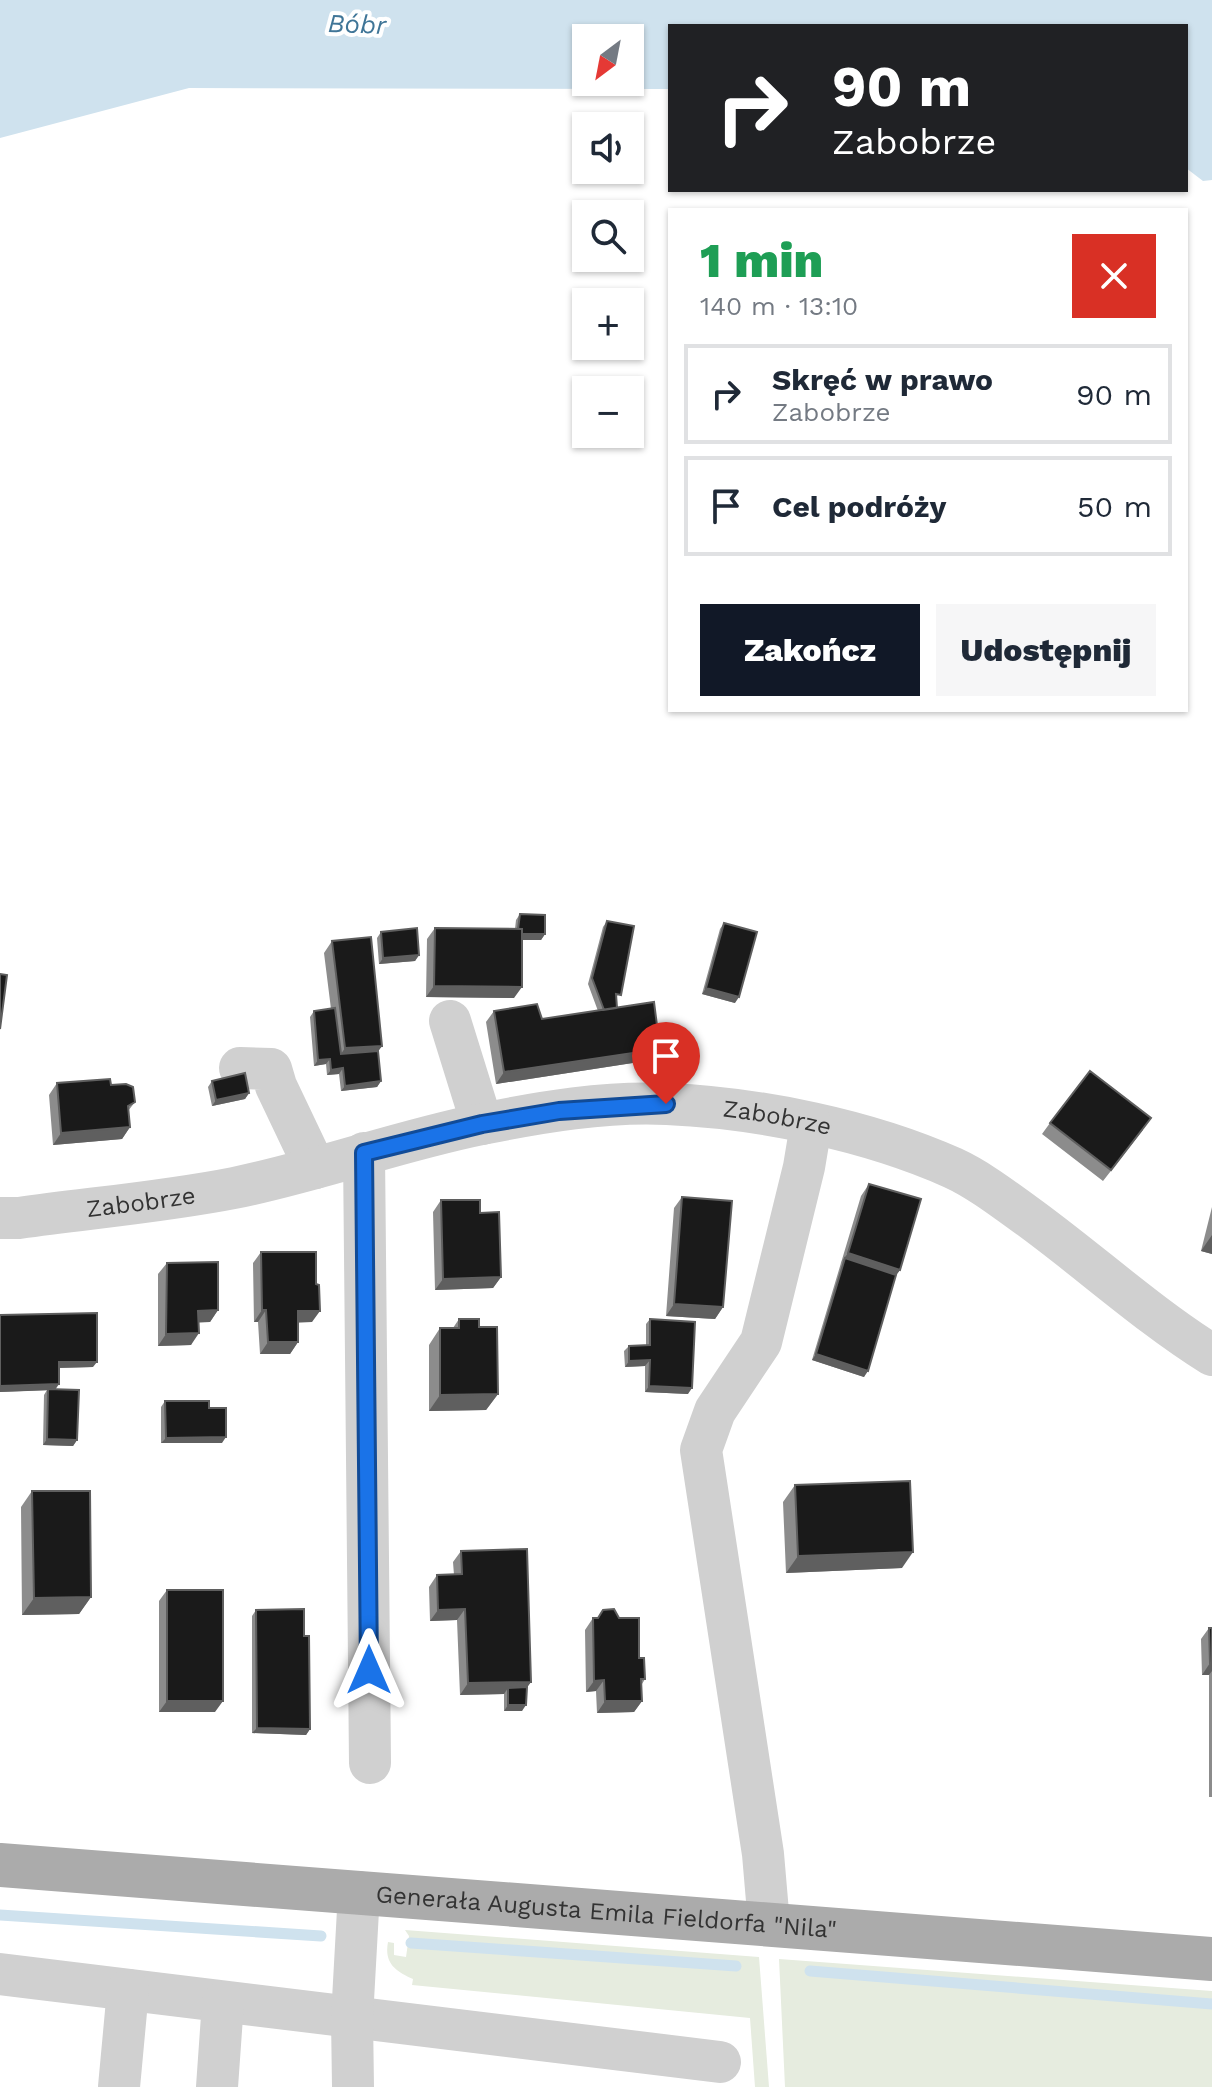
<!DOCTYPE html>
<html lang="pl">
<meta charset="utf-8">
<style>
body{margin:0;font-family:"Work Sans",sans-serif;background:#f6f6f7;color:#1f2937;height:100vh;display:flex;flex-direction:column;font-size:30px;white-space:nowrap}
*{box-sizing:border-box;margin:0}
p{font-size:26px;color:#747a83}
.icon{flex:none;width:44px;height:44px;fill:none;stroke:currentColor;stroke-width:2;stroke-linecap:round;stroke-linejoin:round}
.map{position:relative;flex:1;overflow:hidden}
.drawer{position:absolute;left:668px;top:208px;width:520px;height:504px;display:flex;flex-direction:column;background:#fff;border-radius:0px;box-shadow:0 2px 6px #0004}
.drawer>*{flex:none}
.guide{position:absolute;left:668px;top:24px;width:520px;height:168px;border-radius:0px;box-shadow:0 2px 6px #0004;background:#202124;color:#fff;overflow:hidden}
.needle{width:52px;rotate:212deg}
.tools{position:absolute;left:572px;top:24px;display:grid;gap:16px}
.tools a{display:grid;place-items:center;width:72px;height:72px;border-radius:0px;background:#fff;box-shadow:0 2px 6px #0004;font-size:40px}
.pin{position:absolute;display:grid;place-items:center;width:68px;height:68px;color:#fff;margin:-82px -34px;border-radius:50% 50% 50% 0;rotate:-45deg;box-shadow:0 0 8px #0007}
.pin .icon{rotate:45deg}
.me{position:absolute;width:88px;margin:-44px;rotate:0deg;stroke-linejoin:round;filter:drop-shadow(0 0 6px #0008)}
.turn{display:flex;align-items:center;gap:28px;height:168px;padding:0 32px;font-size:36px}
.turn .icon{width:104px;height:104px;stroke-width:2.5}
.turn b{display:block;font-size:56px;line-height:68px}
.round{display:grid;place-items:center;flex:none;width:84px;height:84px;border-radius:0px;background:#f6f6f7}
.summary{display:flex;align-items:center;justify-content:space-between;height:136px;padding:0 32px}
h1{font-size:48px;font-weight:800;line-height:60px;color:#1e9e55}
.primary-button{display:flex;gap:16px;margin-top:auto;padding:16px 32px}
.primary-button a{flex:1;height:92px;border-radius:0px;background:#111827;color:#fff;font-size:32px;font-weight:800;line-height:92px;text-align:center}
.primary-button a+a{background:#f6f6f7;color:#1f2937}
ul{padding:0;list-style:none}
li{display:flex;align-items:center;gap:24px;height:100px;margin:0 16px 12px;padding:0 16px;border:4px solid #e0e1e3;border-radius:0px}
li div{flex:1}
li b{display:block;font-size:30px}
li em{font-style:normal}
.map>svg:first-child{display:block}
</style>
<div class="map">
<svg width="1212" height="2087" viewBox="0 0 1212 2087">
<rect width="100%" height="100%" fill="#fff"/>
<path fill="#e6ecdf" d="M405,1930L759,1957L769,2087H755L750,2018L412,1985L413,1979C395,1971 384,1963 388,1942L394,1943V1955L406,1957L409,1936Z
M779,1959L1212,1991V2087H785Z"/>
<path fill="#cfe2ee" fill-rule="evenodd" d="M0,0H1212V180L1203,181L1186,168V26H670V89L189,88L0,138ZM586,38H630V82H586Z"/>
<g fill="none" stroke-linecap="round" stroke-linejoin="round">
<path stroke="#cfe2ee" stroke-width="11" d="M0,1915L321,1936
M411,1943L736,1966
M810,1971L1212,2004"/>
<g stroke="#d0d0d0" stroke-width="42">
<path d="M450,1021L482,1124"/>
<path d="M240,1068L271,1069L276,1086L315,1168"/>
<path d="M364,1153L370,1763"/>
<path id="s1" d="M0,1218H19C90,1208 163,1202 234,1188C318,1171 398,1141 482,1124C541,1112 606,1101 667,1104C760,1108 868,1130 953,1168C977,1179 1001,1197 1023,1213C1087,1259 1145,1313 1212,1355"/>
<path d="M769,1924L763,1854L701,1450L715,1411L761,1342L804,1167L811,1125"/>
<path d="M0,1974L720,2062"/>
<path d="M119,2087L128,1990"/>
<path d="M217,2087L223,2002"/>
<path d="M353,2087L352,2018L359,1892"/>
</g>
<path stroke="#ababab" stroke-width="44" id="s2" d="M0,1865L1212,1959"/>
</g>
<path fill="#8c8c8c" d="M520,914L545,934L541,940H522L514,998L426,997L427,939L435,928L515,929L516,920Z
M607,921L617,1008L660,1049L652,1060L496,1084L486,1022L494,1011L542,1019L598,1011L588,984L603,927Z
M724,923L735,1003L702,994L720,929Z
M381,932L419,955L415,961L379,964L377,938Z
M332,941L382,1046L378,1051L381,1081L377,1087L341,1091L339,1074L327,1075L326,1064L314,1066L310,1017L314,1011L331,1009L324,953Z
M676,1054L687,1076H672V1060Z
M212,1081L249,1093L245,1099L212,1106L208,1087Z
M57,1083L111,1085L135,1102L128,1111L130,1127L122,1139L53,1145L49,1095Z
M1050,1123L1143,1130L1103,1181L1042,1134Z
M869,1184L900,1270L896,1275L864,1377L812,1360L861,1196Z
M682,1197L723,1307L715,1319L666,1316L674,1208Z
M441,1200L480,1213L501,1277L493,1288L435,1290L433,1212Z
M1212,1207V1254L1201,1251Z
M261,1252L316,1284L312,1322H298V1342L290,1354H260L258,1322H254L253,1263Z
M167,1263L218,1310L210,1322H198L191,1345L158,1346V1274Z
M0,1315L93,1367L59,1368L55,1389L77,1440L73,1446L43,1445L44,1395L47,1390L0,1392Z
M459,1319L479,1327L498,1394L486,1410L429,1411V1345L440,1328H453Z
M650,1319L688,1394L645,1392V1366L625,1367L624,1351L629,1346L646,1345V1324Z
M165,1401L222,1443H161V1407Z
M795,1485L902,1568L786,1573L783,1502Z
M32,1491L91,1597L79,1614L22,1615L21,1507Z
M461,1551L531,1682L527,1687L522,1711H504V1694L460,1695L457,1620L430,1621L429,1587L437,1575H454L453,1562Z
M167,1590L215,1712H159V1601Z
M256,1610L310,1729L306,1735L252,1733V1616Z
M593,1618L639,1658L645,1679L642,1684V1701L634,1712L597,1713L596,1691L586,1692L585,1630Z
M1209,1628H1212V1797H1209V1675H1202L1201,1639Z"/>
<path fill="#5f5f5f" d="M518,934H545L541,940H514Z
M419,955L415,961L379,964L383,958Z
M434,986L522,987L514,998L426,997Z
M706,988L739,997L735,1003L702,994Z
M382,1046L374,1057L337,1060L345,1048Z
M660,1049L652,1060L496,1084L504,1072Z
M330,1059L326,1064L314,1066L318,1060Z
M343,1068L339,1074L327,1075L331,1070Z
M676,1070H691L687,1076H672Z
M381,1081L377,1087L341,1091L345,1086Z
M249,1093L245,1099L212,1106L216,1100Z
M130,1127L122,1139L53,1145L61,1133Z
M1212,1235V1254L1201,1251Z
M848,1253L900,1270L892,1281L845,1258L840,1264Z
M501,1277L493,1288L435,1290L443,1279Z
M674,1304L723,1307L715,1319L666,1316Z
M218,1310L210,1322L190,1323L198,1311Z
M262,1310H266L258,1322H254Z
M298,1311H320L312,1322L290,1323Z
M199,1333L191,1345L158,1346L166,1334Z
M268,1342H298L290,1354H260Z
M816,1354L868,1371L864,1377L812,1360Z
M650,1360L645,1366L625,1367L629,1361Z
M59,1362H97L93,1367L55,1368Z
M59,1384L55,1390L0,1392V1386Z
M649,1386L692,1388L688,1394L645,1392Z
M498,1394L486,1410L429,1411L440,1395Z
M226,1437L222,1443H161L166,1438Z
M47,1439L77,1440L73,1446L43,1445Z
M913,1552L902,1568L786,1573L798,1556Z
M91,1597L79,1614L22,1615L34,1598Z
M465,1609L457,1620L430,1621L438,1610Z
M1210,1663H1212V1671L1209,1675H1202Z
M604,1680L596,1691L586,1692L594,1681Z
M531,1682L523,1693L508,1688L504,1694L460,1695L468,1683Z
M167,1701H223L215,1712H159Z
M605,1701H642L634,1712L597,1713Z
M508,1705H526L522,1711H504Z
M257,1728L310,1729L306,1735L252,1733Z"/>
<path fill="#1a1a1a" stroke="#5f5f5f" stroke-width="2" d="M520,914L545,915V934H522V929H518Z
M607,921L634,926L621,995L616,994L617,1008L604,1010L592,978Z
M724,923L757,932L739,997L706,988Z
M417,928L419,955L383,958L381,932Z
M435,928L522,929V987L434,986Z
M371,937L382,1046L345,1048L332,941Z
M0,974L7,975L0,1029Z
M654,1002L660,1049L504,1072L494,1011L537,1004L542,1019Z
M335,1008L341,1054L378,1051L381,1081L345,1086L343,1068L331,1070L330,1059L318,1060L314,1011Z
M676,1054H691V1070H676Z
M1090,1071L1151,1118L1111,1170L1050,1123Z
M245,1073L249,1093L216,1100L212,1081Z
M110,1079L111,1085L126,1084L133,1087L135,1102L128,1106L130,1127L61,1133L57,1083Z
M869,1184L921,1199L900,1270L848,1253Z
M682,1197L732,1201L723,1307L674,1304Z
M441,1200H480V1213L499,1212L501,1277L443,1279Z
M261,1252H316V1284L319,1285L320,1311H298V1342H268L266,1310H262Z
M845,1258L896,1275L868,1371L816,1354Z
M218,1262V1310L198,1311L199,1333L166,1334L167,1263Z
M97,1313V1362H59V1384L0,1386V1315Z
M459,1319H479V1327H497L498,1394L440,1395V1328H459Z
M650,1319L695,1322L692,1388L649,1386L650,1360L629,1361V1346L650,1345Z
M48,1389L79,1390L77,1440L47,1439Z
M165,1401H209V1408H226V1437L166,1438Z
M910,1481L913,1552L798,1556L795,1485Z
M32,1491H90L91,1597L34,1598Z
M527,1549L531,1682L468,1683L465,1609L438,1610L437,1575L462,1574L461,1551Z
M167,1590H223V1701H167Z
M304,1609V1636H309L310,1729L257,1728L256,1610Z
M614,1609L619,1618H639V1658H644L645,1679H641L642,1701H605L604,1680L594,1681L593,1618H598L603,1610Z
M1209,1628H1212V1663H1210Z
M527,1687L526,1705H508V1688Z"/>
<g fill="none" stroke-linecap="round" stroke-linejoin="round">
<defs>
<path id="route" d="M369,1670L364,1153L482,1124L559,1111L666,1104"/>
</defs>
<use href="#route" stroke="#114b97" stroke-width="20"/>
<use href="#route" stroke="#1a73e8" stroke-width="14"/>
</g>
<g text-anchor="middle" stroke-width="8" stroke-linejoin="round" paint-order="stroke">
<g font-size="24" fill="#333" stroke="#fff">
<text dy="8" stroke="none"><textPath href="#s1" startOffset="790">Zabobrze</textPath></text>
<text dy="8" stroke="none"><textPath href="#s1" startOffset="142">Zabobrze</textPath></text>
<text dy="8" stroke="none"><textPath href="#s2" startOffset="608">Generała Augusta Emila Fieldorfa "Nila"</textPath></text>
</g>
<g font-size="26" font-style="italic" fill="#3f7597" stroke="#fff">
<text transform="translate(357 24) rotate(2)" y="9">Bóbr</text>
</g>
</g>
</svg>
<div class="tools">
<a><svg class="needle" viewBox="-14 -14 28 28"><path d="M0-13l5 13h-10z" fill="#e53935"/><path d="M0 13l5-13h-10z" fill="#747a83"/></svg></a>
<a><svg class="icon" aria-label="sound" viewBox="0 0 24 24"><path d="M4 9h4l5-4v14l-5-4H4zM17 9q2 3 0 6"/></svg></a>
<a><svg class="icon" aria-label="search" viewBox="0 0 24 24"><circle cx="10" cy="10" r="6"/><path d="M15 15l6 6"/></svg></a>
<a>+</a>
<a>−</a>
</div>
<div class="pin" style="left:666px;top:1104px;background:#d93025"><svg class="icon" aria-label="arrive" viewBox="0 0 24 24"><path d="M6 21V4h12l-3 4 3 4H6"/></svg></div>
<svg class="me" style="left:369px;top:1670px" viewBox="-20 -20 40 40"><path d="M0-17L14 15 0 8-14 15z" fill="#1a73e8" stroke="#fff" stroke-width="4"/></svg>
<div class="guide">
<div class="turn"><svg class="icon" aria-label="right" viewBox="0 0 24 24"><path d="M7 20v-9h11M14 6l5 5-5 5"/></svg><div><b>90 m</b>Zabobrze</div></div>
</div>
<section class="drawer">
<div class="summary"><div><h1>1 min</h1><p>140 m · 13:10</p></div><a class="round" style="background:#d93025;color:#fff"><svg class="icon" aria-label="close" viewBox="0 0 24 24"><path d="M6 6l12 12M18 6L6 18"/></svg></a></div>
<ul>
<li><svg class="icon" aria-label="right" viewBox="0 0 24 24"><path d="M7 20v-9h11M14 6l5 5-5 5"/></svg><div><b>Skręć w prawo</b><p>Zabobrze</p></div><em>90 m</em></li>
<li><svg class="icon" aria-label="arrive" viewBox="0 0 24 24"><path d="M6 21V4h12l-3 4 3 4H6"/></svg><div><b>Cel podróży</b></div><em>50 m</em></li>
</ul>
<div class="primary-button"><a>Zakończ</a><a>Udostępnij</a></div>
</section>
</div>
